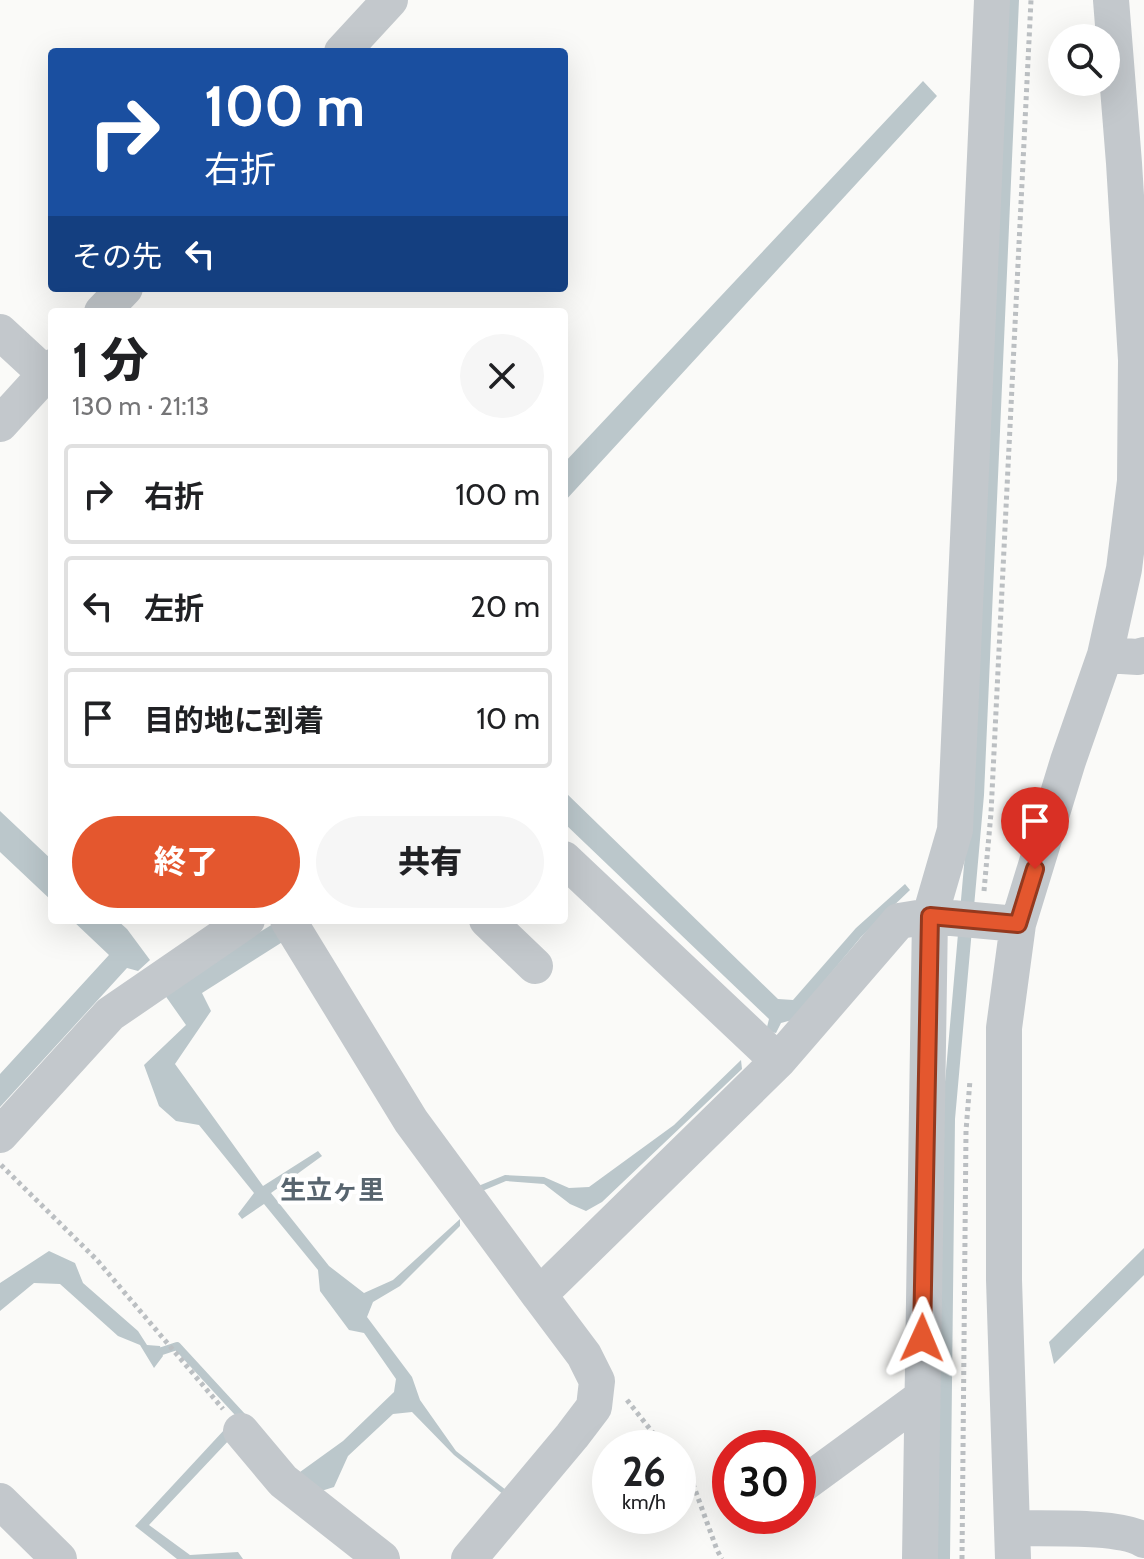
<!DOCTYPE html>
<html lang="ja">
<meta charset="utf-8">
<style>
body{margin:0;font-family:Cabin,"Noto Sans JP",sans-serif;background:#f6f6f6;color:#202124;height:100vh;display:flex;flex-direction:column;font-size:30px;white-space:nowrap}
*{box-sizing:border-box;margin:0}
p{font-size:26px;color:#757577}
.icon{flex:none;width:44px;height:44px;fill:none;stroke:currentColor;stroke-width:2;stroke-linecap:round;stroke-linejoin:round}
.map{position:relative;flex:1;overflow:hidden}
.details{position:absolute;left:48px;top:308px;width:520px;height:616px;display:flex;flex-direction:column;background:#fff;border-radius:8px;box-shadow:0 8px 32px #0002}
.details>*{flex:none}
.hud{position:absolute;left:48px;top:48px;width:520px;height:244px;border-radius:8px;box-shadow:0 8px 32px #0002;background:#1a4fa0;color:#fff;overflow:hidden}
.controls{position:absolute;left:1048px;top:24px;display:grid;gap:16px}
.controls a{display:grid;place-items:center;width:72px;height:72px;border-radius:50%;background:#fff;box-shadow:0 8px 32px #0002;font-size:40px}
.speed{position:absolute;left:592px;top:1430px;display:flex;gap:16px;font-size:40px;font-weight:700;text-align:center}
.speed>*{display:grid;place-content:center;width:104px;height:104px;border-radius:50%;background:#fff;box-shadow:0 8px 32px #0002;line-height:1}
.speed small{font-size:20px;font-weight:400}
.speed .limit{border:12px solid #d22;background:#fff;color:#111}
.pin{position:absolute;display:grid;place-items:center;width:68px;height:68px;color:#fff;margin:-82px -34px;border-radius:50% 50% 50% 0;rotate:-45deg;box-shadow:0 0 8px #0007}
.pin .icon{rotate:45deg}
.me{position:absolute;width:88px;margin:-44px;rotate:1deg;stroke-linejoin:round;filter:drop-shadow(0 0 6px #0008)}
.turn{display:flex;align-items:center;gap:28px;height:168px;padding:0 24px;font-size:36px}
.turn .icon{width:104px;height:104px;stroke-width:2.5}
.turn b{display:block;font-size:56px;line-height:68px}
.then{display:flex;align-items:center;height:76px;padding:0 24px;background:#0003;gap:16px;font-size:30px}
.round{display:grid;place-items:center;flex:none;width:84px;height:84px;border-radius:42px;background:#f6f6f6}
.summary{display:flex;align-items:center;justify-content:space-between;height:136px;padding:0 24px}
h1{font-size:48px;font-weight:800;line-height:60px}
.button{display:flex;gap:16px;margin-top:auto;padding:16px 24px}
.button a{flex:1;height:92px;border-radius:48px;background:#e4572e;color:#fff;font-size:32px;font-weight:800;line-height:92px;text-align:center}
.button a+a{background:#f6f6f6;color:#202124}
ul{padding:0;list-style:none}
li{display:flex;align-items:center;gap:24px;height:100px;margin:0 16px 12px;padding:0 8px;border:4px solid #e0e0e0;border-radius:8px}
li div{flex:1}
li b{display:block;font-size:30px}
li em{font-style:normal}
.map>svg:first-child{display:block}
</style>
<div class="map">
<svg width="1144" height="1559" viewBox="0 0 1144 1559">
<rect width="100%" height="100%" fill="#fafaf8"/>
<path fill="#bbc7cb" d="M1000,0H1019L984,795L955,1119L950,1559H934L942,1116L971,786Z
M923,81L937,96L564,502V463Z
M564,791L778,999L793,1000L856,928L905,884L910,890L861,937L792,1020L781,1023L776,1033L766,1031L769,1019L564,823Z
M0,811L52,860V901L0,852Z
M72,920H117L127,929L150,960L138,971L127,968L0,1107V1074L109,955Z
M273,924L284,941L202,993L211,1011L175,1064L263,1186L318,1151L322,1156L271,1193L329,1266L364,1293L393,1280L460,1219V1226L400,1286L373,1302L367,1317L412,1377L420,1400L456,1451L506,1490L504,1495L454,1455L412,1412L393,1414L348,1456L334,1487L318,1492L300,1472L343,1441L394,1392L396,1379L364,1333L349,1330L320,1291L318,1270L264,1204L242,1219L238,1214L254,1193L199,1125L176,1121L159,1106L144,1065L186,1025L162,991Z
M741,1060L742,1069L602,1202L586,1211L570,1204L544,1184L506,1181L475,1194L471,1189L505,1175L544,1177L569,1188L589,1187L674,1125Z
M1144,1248V1275L1054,1364L1049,1342Z
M49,1251L75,1263L83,1283L138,1331L147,1345L160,1346L163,1356L154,1368L140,1345L118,1336L60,1284L34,1283L0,1311V1283Z
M225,1429L231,1438L149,1525L190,1555L238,1552L243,1559H177L135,1526Z"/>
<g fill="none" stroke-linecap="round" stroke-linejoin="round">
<path stroke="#bbc7cb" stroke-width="8" d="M162,1351L177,1346L246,1421"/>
<path stroke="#bbbfc2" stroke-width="5" stroke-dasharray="4 4" stroke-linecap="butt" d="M984,891L991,813L1031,0
M1,1165L97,1260L223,1409
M627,1400L665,1448
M678,1465L693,1484L717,1550L722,1559
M962,1559L966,1131L970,1080"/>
<path stroke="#c3c8cc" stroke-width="36" d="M342,52L390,0
M102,312L125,288
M0,332L52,380
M0,424L52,367
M1105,655L1138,657L1144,655
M564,859L778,1061
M288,920L411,1121L539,1295
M487,920L535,966
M0,1135L110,1014L247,920
M241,1431L283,1481L382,1559
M798,1488L921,1398
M0,1501L59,1559
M1013,1528C1044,1529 1119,1525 1144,1540
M469,1559L572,1436L594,1407L597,1381L584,1355L539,1295L778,1061L899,921L930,916L1018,924
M920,1559L930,916L955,830L992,0
M1013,1559L1004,1280V1028L1018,924L1068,761L1105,655L1124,569L1135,481L1136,360L1124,163L1111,0"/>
</g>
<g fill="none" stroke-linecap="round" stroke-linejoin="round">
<defs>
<path id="route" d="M922,1338L930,916L1018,924L1035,869"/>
</defs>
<use href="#route" stroke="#94391e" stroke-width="20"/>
<use href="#route" stroke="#e4572e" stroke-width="14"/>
</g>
<g text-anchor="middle" stroke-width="8" stroke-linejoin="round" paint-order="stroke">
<g font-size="26" font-weight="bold" fill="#57646e" stroke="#fff">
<text x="332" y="1199">生立ヶ里</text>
</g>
</g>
</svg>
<div class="controls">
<a><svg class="icon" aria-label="search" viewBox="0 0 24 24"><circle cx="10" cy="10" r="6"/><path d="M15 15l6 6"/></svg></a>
</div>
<div class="speed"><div>26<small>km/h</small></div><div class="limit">30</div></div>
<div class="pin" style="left:1035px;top:869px;background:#d93025"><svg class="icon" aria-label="arrive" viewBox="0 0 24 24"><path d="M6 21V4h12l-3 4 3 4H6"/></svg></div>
<svg class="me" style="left:922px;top:1338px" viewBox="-20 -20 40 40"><path d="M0-17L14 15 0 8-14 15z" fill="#e4572e" stroke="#fff" stroke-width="4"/></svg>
<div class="hud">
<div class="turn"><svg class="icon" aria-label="right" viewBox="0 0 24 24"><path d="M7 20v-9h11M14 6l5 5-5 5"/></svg><div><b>100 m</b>右折</div></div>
<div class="then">その先<svg class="icon" aria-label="left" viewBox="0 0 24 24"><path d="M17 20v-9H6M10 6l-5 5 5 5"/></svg></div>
</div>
<section class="details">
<div class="summary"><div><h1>1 分</h1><p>130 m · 21:13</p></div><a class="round"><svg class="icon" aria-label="close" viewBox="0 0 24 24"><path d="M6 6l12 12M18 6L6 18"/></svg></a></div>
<ul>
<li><svg class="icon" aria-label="right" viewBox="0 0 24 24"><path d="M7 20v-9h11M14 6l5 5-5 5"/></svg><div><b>右折</b></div><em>100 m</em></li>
<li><svg class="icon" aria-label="left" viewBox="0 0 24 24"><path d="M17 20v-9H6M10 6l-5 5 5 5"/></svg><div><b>左折</b></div><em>20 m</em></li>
<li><svg class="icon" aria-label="arrive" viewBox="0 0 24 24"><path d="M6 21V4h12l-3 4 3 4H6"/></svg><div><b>目的地に到着</b></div><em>10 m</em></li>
</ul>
<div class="button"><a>終了</a><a>共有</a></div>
</section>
</div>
